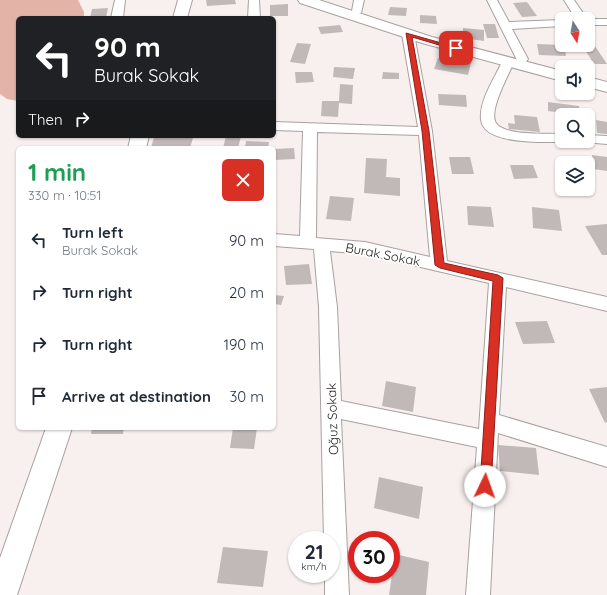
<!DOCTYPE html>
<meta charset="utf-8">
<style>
body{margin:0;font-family:Quicksand,sans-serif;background:#f2f2f3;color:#1f2937;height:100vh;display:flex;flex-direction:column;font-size:15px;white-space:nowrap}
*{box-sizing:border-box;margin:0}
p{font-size:13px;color:#747a83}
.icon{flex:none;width:22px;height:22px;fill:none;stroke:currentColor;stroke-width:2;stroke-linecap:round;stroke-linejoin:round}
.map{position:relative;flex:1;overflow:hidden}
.panel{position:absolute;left:16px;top:146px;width:260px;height:284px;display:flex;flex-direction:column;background:#fff;border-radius:6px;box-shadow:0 1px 3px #0004}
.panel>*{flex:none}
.hud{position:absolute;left:16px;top:16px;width:260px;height:122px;border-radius:6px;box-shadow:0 1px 3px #0004;background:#202124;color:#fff;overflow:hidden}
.needle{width:26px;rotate:169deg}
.tools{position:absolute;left:555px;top:12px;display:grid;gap:8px}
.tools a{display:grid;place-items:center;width:40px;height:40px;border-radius:6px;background:#fff;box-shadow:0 1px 3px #0004;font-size:20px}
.speed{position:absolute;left:288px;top:531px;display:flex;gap:8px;font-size:20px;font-weight:700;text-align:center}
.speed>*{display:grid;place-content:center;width:52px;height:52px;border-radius:50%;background:#fff;box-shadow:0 1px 3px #0004;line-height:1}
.speed small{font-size:10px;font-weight:400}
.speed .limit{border:6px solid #d22;background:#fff;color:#111}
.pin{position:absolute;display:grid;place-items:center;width:34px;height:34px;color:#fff;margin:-17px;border-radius:8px;box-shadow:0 2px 6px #0006}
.me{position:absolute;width:44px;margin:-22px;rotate:3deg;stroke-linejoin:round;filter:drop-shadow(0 0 3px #0008)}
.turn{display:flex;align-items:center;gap:14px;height:84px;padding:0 12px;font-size:18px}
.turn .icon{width:52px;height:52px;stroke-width:2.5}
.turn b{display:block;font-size:28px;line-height:34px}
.then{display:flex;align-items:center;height:38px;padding:0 12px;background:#0003;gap:8px;font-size:15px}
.round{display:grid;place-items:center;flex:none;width:42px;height:42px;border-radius:6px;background:#f2f2f3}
.overview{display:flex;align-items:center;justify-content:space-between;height:68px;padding:0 12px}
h1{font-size:24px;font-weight:700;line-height:30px;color:#1e9e55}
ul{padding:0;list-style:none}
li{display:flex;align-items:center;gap:12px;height:52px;padding:0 12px}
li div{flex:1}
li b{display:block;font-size:15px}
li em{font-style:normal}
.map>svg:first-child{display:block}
</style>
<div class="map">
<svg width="607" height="595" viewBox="0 0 607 595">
<rect width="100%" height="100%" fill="#f8f0ef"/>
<path fill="#e4b3a8" d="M0,0H78L84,12V18H18V101L7,99L0,94Z"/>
<path fill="#c0b9b8" d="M206,0H235L236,4L207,6Z
M527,2L537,16L522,17L513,3Z
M288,4V16H270V5Z
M390,7L407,8L406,16L388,15Z
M108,8L106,18H90L92,9Z
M420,15L436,16L437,24L420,23Z
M483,24H495L499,38H487Z
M340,25L343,32L321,34L318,27Z
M463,28L484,30V41L463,38Z
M297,43L311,44L305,64L290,62Z
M588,43H593L607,64H594L582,45H588Z
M537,44L564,45L566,56L539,55Z
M438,58L471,63L468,75L434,69Z
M334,67L355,68L353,79L333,77Z
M295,72H312L314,82L296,83Z
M383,72L399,73V79H382Z
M340,84L353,85L352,104L339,103L338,117L321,116L322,101H339Z
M438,94L466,95L467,107L439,105Z
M548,102L579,106L580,115L548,111Z
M514,115L537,117L540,132L509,129L508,123L515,124Z
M596,120L607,122V134L597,133Z
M226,136H241L238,148H223Z
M154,137L173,138H193L190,148H151Z
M246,141L269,142L268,148H245Z
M294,148L295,159L274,160V149Z
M592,155L607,157V171L593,169Z
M449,157H470L474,174H452Z
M366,158L387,159L386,177L400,178V196L364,193Z
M510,165H533L538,178L514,179Z
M330,196L354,198L351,221L326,219Z
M467,206L491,207L494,227L468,225Z
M532,207L559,210L562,231L533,228Z
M607,224V255H602L585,226Z
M309,264L312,284L286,285L284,266Z
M274,295L284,296L281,305L274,304Z
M547,321L555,343L523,344L515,322Z
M386,381L416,387L413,412L382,406Z
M607,387V422L605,423L589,389Z
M92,428H124L123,434H91Z
M233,428H257L254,449L230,448Z
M498,445L536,448L539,475L500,471Z
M379,477L423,487L419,519L374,508Z
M223,547L268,551L263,587L217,583Z
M395,554L429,562L426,595H389Z"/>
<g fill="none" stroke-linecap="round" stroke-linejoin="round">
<defs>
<path id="minor" d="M115,0H125L123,18H111Z
M249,0H259L260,18H248Z
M354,0H364L361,13L357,14L352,11Z
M487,0H497L509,22L562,20V26L512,29L528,59L526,62H518Z
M564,0H574L587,19H607V25H588V19H576Z
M408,31L412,32L414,34L432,131L447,261L607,297V311L506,287L499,415L607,447V467L498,433L490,595H466L477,447L341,419L349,595H325V574H331V540H324L319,307L314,249L274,246V234L300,236L303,131L274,130V122L418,127L402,34L404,32ZM317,132L419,135L430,257L365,242L316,238ZM330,251L365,254L489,283L479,429L341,401L337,307Z
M508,58L512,59L514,62C509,74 488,111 496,123C504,136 548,133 562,134V141H567L562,142C543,142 484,145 481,120C479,101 494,79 502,62L504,59Z
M588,135L607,136V144L583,142L582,141H588Z"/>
<path id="tertiary" d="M178,0H192L187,18H173Z
M298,0H319L432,37L562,71V81L422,43L300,3Z
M588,77L607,82V92L588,87Z
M131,136H149L146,148H128Z
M46,428H72L17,595H0V558Z"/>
</defs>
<use href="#minor" stroke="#a7a19f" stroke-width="2"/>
<use href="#tertiary" stroke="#a7a19f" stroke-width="2"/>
<use href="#minor" fill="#fff" fill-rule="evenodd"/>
<use href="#tertiary" fill="#fff" fill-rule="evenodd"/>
</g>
<path fill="#d93025" stroke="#8d1f18" d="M406,33L459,48L456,50L412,37L429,131L444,263L498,275L503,278L491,486L489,490L485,492L481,490L480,486L493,281L440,268L435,265L422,131Z"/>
<g text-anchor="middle" stroke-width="3.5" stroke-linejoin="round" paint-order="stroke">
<g font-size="13" fill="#1f1d1c" stroke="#fff">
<text transform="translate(383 254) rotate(11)" y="5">Burak Sokak</text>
<text transform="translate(332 419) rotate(-92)" y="5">Oğuz Sokak</text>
</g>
</g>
</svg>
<div class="tools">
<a><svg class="needle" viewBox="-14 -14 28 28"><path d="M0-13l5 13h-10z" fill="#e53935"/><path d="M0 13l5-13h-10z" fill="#747a83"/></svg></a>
<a><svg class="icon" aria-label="sound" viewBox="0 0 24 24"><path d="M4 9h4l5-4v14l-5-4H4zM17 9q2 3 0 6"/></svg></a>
<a><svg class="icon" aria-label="search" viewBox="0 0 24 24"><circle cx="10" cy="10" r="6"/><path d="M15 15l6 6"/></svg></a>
<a><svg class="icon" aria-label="layers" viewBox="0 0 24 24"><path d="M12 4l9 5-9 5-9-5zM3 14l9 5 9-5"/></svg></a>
</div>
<div class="speed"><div>21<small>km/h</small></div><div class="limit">30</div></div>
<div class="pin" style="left:456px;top:48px;background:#d93025"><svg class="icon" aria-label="arrive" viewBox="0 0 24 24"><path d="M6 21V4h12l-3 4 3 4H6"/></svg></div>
<svg class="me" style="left:485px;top:486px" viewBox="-20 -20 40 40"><circle r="19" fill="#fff"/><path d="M0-13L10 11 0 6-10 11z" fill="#d93025"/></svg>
<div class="hud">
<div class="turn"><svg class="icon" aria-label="left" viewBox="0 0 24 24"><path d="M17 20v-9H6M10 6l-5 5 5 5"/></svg><div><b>90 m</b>Burak Sokak</div></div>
<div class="then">Then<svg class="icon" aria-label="right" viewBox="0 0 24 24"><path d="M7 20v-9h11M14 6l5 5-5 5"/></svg></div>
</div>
<section class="panel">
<div class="overview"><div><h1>1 min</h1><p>330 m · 10:51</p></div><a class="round" style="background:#d93025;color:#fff"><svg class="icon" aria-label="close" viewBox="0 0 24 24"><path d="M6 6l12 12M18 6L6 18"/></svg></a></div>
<ul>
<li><svg class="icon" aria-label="left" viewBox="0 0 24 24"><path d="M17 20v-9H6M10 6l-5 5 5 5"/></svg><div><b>Turn left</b><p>Burak Sokak</p></div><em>90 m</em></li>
<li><svg class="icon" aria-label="right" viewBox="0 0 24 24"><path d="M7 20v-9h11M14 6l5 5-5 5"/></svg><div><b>Turn right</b></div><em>20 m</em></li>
<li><svg class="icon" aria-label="right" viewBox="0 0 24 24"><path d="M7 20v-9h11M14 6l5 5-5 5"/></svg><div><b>Turn right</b></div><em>190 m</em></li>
<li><svg class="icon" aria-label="arrive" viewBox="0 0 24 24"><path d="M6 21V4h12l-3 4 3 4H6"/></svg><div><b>Arrive at destination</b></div><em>30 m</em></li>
</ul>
</section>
</div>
